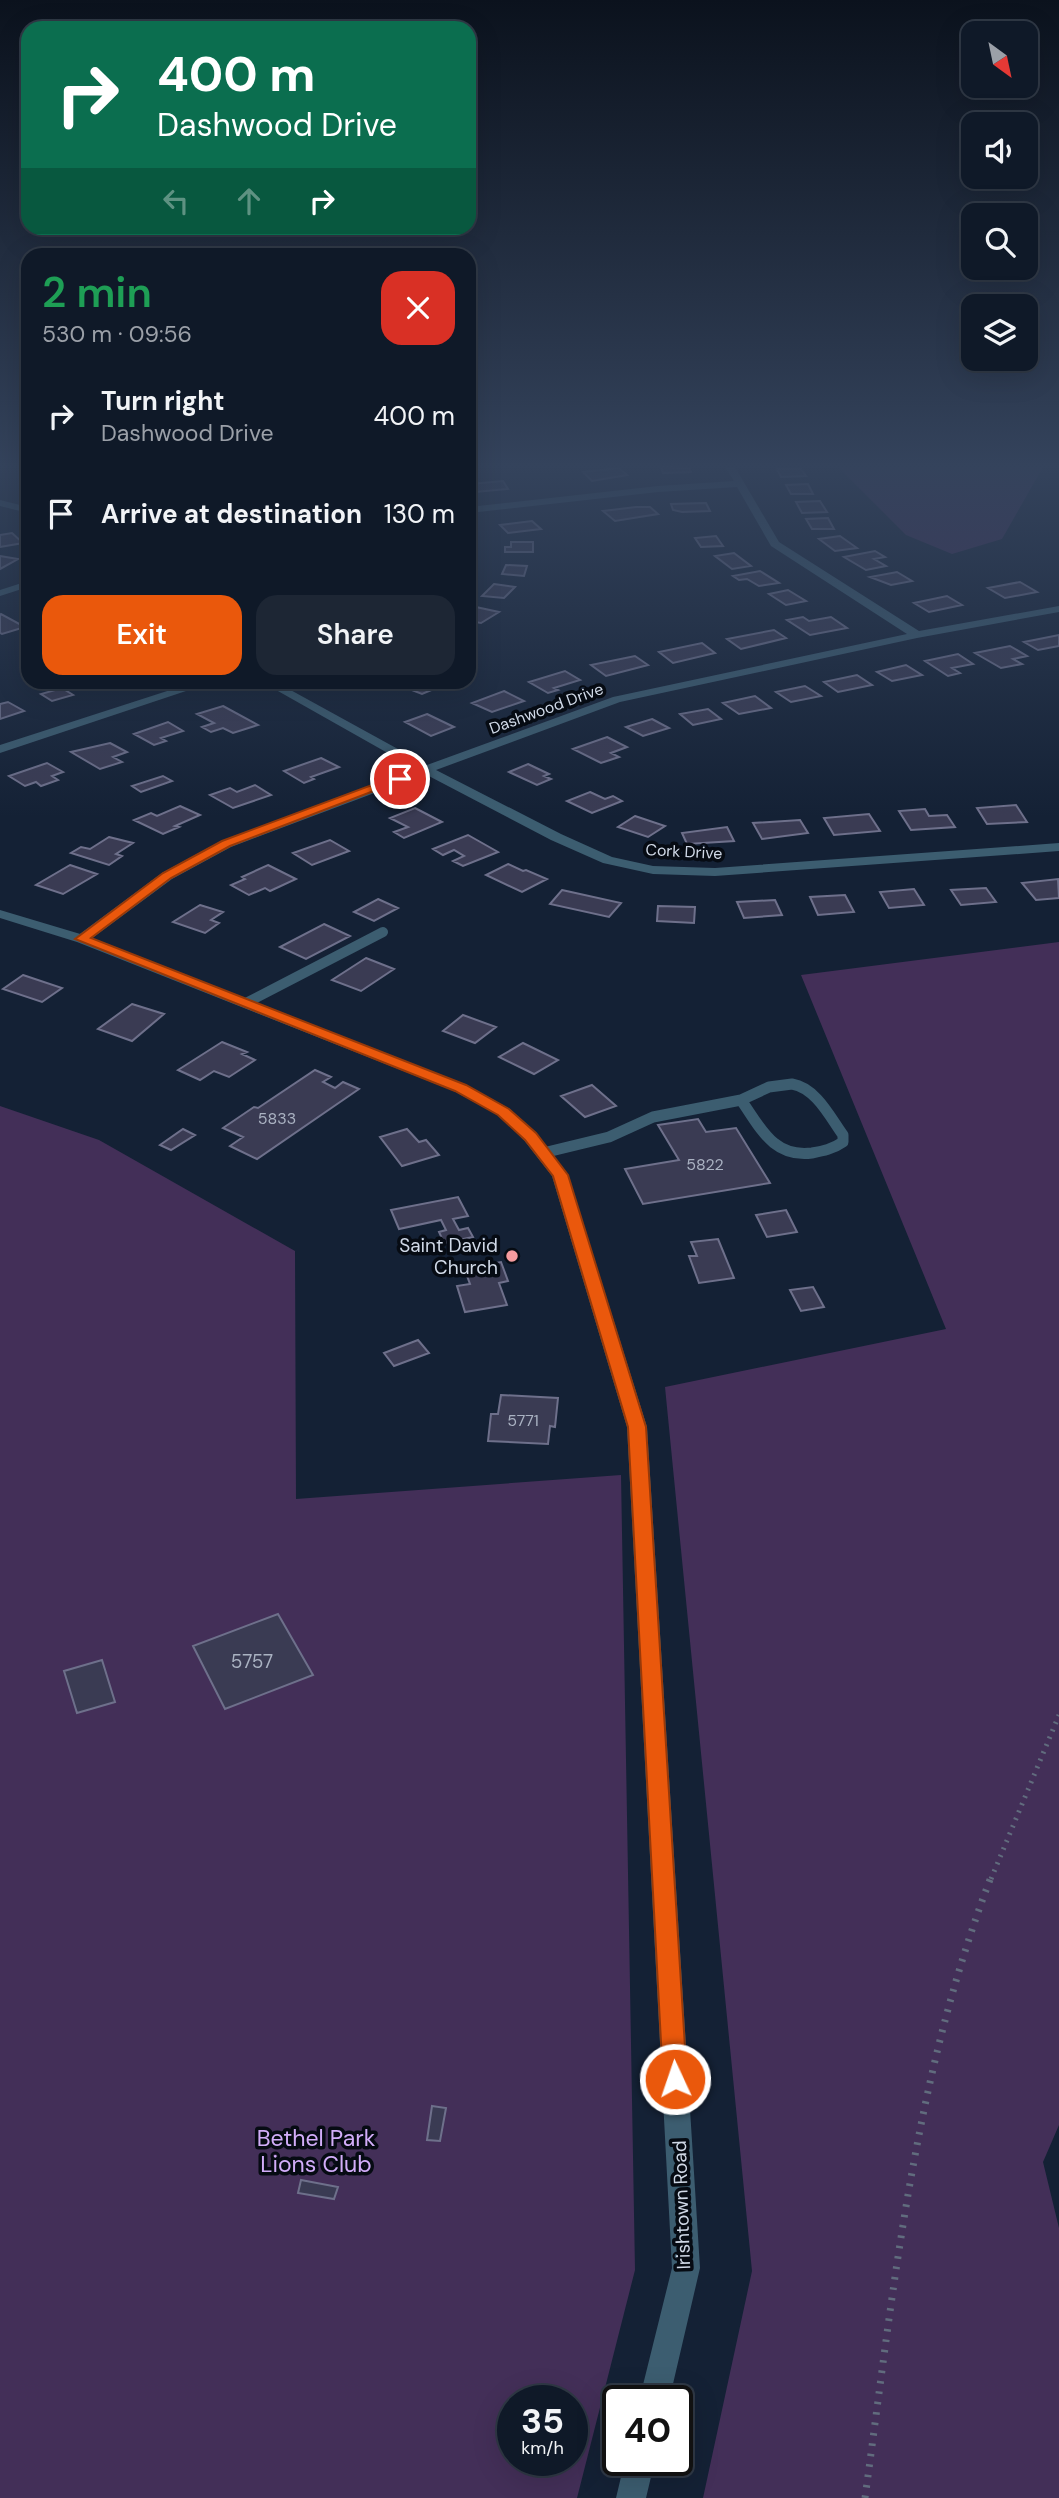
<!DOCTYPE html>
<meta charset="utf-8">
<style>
body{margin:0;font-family:"DM Sans",sans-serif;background:#1d2634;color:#f1f3f6;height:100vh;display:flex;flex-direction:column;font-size:26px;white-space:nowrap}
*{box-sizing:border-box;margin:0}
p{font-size:23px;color:#9ba0a8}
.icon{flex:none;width:38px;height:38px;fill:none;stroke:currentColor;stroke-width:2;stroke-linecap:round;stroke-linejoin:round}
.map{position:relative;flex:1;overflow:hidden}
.side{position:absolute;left:21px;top:248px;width:455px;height:441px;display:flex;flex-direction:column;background:#0f1928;border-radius:21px;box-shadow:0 7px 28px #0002,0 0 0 2px #2f3845}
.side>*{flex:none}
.hud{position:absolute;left:21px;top:21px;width:455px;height:214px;border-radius:21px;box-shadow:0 7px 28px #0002,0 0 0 2px #2f3845;background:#0b6e4f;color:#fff;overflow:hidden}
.needle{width:46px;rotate:147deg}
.tools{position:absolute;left:961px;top:21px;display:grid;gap:14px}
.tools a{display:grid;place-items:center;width:77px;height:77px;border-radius:14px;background:#0f1928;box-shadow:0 7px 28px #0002,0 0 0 2px #2f3845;font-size:35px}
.speed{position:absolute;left:497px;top:2385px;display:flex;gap:14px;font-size:35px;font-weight:700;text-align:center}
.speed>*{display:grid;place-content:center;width:91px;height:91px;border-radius:50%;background:#0f1928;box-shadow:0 7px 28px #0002,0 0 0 2px #2f3845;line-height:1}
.speed small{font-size:18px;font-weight:400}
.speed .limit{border:4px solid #111;border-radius:10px;background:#fff;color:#111}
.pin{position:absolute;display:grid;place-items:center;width:60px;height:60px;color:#fff;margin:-30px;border:4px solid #fff;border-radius:50%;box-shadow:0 2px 7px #0007}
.me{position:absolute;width:77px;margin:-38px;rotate:357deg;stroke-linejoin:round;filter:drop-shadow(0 0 5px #0008)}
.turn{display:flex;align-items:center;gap:24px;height:147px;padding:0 21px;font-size:32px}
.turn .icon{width:91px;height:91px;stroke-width:2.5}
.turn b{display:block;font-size:49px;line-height:60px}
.lanes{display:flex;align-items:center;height:66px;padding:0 21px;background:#0003;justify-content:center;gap:35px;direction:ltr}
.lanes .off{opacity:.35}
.round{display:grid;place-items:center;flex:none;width:74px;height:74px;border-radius:21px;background:#1d2634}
.overview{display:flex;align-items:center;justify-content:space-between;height:119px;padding:0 21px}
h1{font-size:42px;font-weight:600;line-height:52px;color:#1e9e55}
.primary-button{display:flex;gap:14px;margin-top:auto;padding:14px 21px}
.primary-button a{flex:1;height:80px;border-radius:21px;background:#ea580c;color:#fff;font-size:28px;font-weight:600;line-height:80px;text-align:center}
.primary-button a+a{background:#1d2634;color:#f1f3f6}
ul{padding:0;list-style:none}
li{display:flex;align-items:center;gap:21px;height:98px;padding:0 21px}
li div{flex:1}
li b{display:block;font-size:26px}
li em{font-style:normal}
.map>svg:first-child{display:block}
</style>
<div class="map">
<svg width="1059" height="2498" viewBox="0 0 1059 2498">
<rect width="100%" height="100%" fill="#142135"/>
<path fill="#432f58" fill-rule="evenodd" d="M838,467H1043L1002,539L952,554L906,535Z
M1059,942V2125L1043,2162L1059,2228V2498H703L752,2271L665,1387L946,1329L801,975Z
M0,1106L99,1140L295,1251L296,1499L621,1475L635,2270L577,2498H0ZM513,2401H572V2460H513Z"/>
<path fill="#3a3b53" stroke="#6e708b" stroke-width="2" d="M661,467L689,468L691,472L663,473Z
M619,468L627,475L592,481L583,472Z
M777,469H801L806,476L781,477Z
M503,481L508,489L475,492L470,484Z
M808,484L813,494H791L786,485Z
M820,501L827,512L802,513L796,502Z
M706,503L710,511L682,512L673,510L671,504Z
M636,507H650L658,514L615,521L603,511Z
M828,518L834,529H812L806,519Z
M532,521L541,529L508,533L500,525Z
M12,533L23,543L0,547V535Z
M716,536L723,546L701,547L695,538Z
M840,536L857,548L835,551L819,539Z
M511,542H533V552H505V547H511Z
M875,551L885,557L874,559L886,566L866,570L844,557Z
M734,553L751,566L732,569L715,556Z
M0,556L18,559L0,569Z
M506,565L527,566L524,576L502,574Z
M760,571L779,583L759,586L747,579L739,580L733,576Z
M897,572L912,581L891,585L870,577Z
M1020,582L1037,592L1005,598L988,588Z
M494,584L515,587L504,598L482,596Z
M788,590L806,601L786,605L769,594Z
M947,596L962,605L929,612L914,603Z
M476,607L499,612L481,623L469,621V611Z
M0,615L1,614L25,627L2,634L0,633Z
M803,617L809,621L831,617L847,628L810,635L787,620Z
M774,630L786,638L741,649L727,639Z
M1059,635V646L1038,650L1024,642Z
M702,643L715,653L673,663L659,652Z
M1010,646L1027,656L1013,659L1022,664L1001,668L975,653Z
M958,654L973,664L952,668L960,673L948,676L925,661Z
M635,656L648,665L606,676L591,665Z
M906,665L922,675L892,681L877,672Z
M565,671L580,680L554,688L558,690L548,693L529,682Z
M857,675L872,685L838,692L824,682Z
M421,684L434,689L422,694L409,689Z
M805,686L821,696L791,702L776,692Z
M62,688L73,695L52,701L41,694Z
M504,691L524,701L492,712L472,703Z
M755,696L771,708L739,714L723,703Z
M8,702L24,711L0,719V704Z
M223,706L258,725L233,733L223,728L211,732L202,727L214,723L197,714Z
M708,709L721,719L693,725L680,714Z
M427,714L454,727L431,736L405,722Z
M652,719L669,728L643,736L626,727Z
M168,722L183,731L161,738L166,741L154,745L134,734Z
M607,737L627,747L611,753L619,757L601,763L573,749Z
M110,743L127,752L113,757L122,762L100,769L71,752Z
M321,758L339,767L311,777L314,779L304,783L284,771Z
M47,763L63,772L52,776L58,780L41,786L36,782L25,786L9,776Z
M528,764L549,774L544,776L551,779L537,785L509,772Z
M163,776L172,781L141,792L132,786Z
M255,785L271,795L233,808L210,795L230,788L237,792Z
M590,792L605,799L613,796L622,801L592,813L567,801Z
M1016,805L1027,822L987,824L977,808Z
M180,806L200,815L175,826L179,827L163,834L134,820L151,813L157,816Z
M415,808L442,822L404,838L394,832L408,827L390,818Z
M925,809L929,816L947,815L955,827L911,830L899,811Z
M869,814L880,831L834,835L824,818Z
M635,816L665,826L648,837L618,827Z
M800,820L808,833L762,839L753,823Z
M727,827L734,841L687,844L682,833Z
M468,835L498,852L463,866L453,861L464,856L454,850L443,855L433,849Z
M109,837L133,843L116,854L122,856L109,865L71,853L81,847L90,849Z
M330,840L349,851L312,865L293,853Z
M508,864L523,871L526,870L547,879L522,892L486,875Z
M70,865L97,874L63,894L36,885Z
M268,865L296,879L270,891L265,888L249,895L231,885L245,879L242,877Z
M1058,879L1059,898L1036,900L1022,883Z
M986,888L996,902L961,905L951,890Z
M914,889L924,905L889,908L880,892Z
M562,890L621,903L609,917L550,904Z
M845,895L854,912L818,915L810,897Z
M378,899L398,908L374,921L354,912Z
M775,900L782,915L744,918L737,902Z
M200,905L223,912L211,920L219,923L205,933L173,922Z
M658,906L695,907L694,923L657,921Z
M324,924L350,936L306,959L280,947Z
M366,958L394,969L361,991L332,980Z
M23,975L62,988L42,1002L3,989Z
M132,1004L164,1014L132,1041L98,1029Z
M463,1015L496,1027L475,1043L443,1031Z
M222,1042L247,1052L242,1054L255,1060L229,1077L214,1071L200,1080L178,1070Z
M523,1043L558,1060L534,1074L499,1057Z
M315,1070L331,1077L323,1082L335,1088L343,1082L359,1089L257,1159L230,1146L243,1137L223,1128L254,1107L258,1108Z
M592,1085L616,1106L585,1117L561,1096Z
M698,1119L706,1132L736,1128L770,1183L643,1204L625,1169L679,1160L658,1125Z
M183,1129L195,1135L171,1150L160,1145Z
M407,1129L419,1142L426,1140L439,1155L402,1166L380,1137Z
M458,1197L468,1216L453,1219L459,1230L468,1228L473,1237L444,1243L439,1232L446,1230L441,1220L399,1229L391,1210Z
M786,1210L797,1232L767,1237L756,1215Z
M718,1239L734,1278L699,1283L689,1256H697L691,1242Z
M501,1262L508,1281L499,1283L507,1305L465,1312L457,1286L470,1284L464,1268Z
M813,1287L824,1307L801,1311L790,1290Z
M418,1340L429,1353L394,1366L384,1353Z
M501,1395L558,1398L555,1427L550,1426L548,1444L488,1441L491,1414H498Z
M278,1614L313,1675L225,1709L193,1646Z
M102,1660L115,1702L77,1713L64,1671Z
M432,2106L446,2108L440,2141L427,2140Z
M301,2180L338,2187L334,2199L298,2193Z"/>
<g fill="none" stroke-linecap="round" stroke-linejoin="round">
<path stroke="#616c7e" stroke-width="5" stroke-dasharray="2 6" stroke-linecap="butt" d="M991,1879L1059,1715"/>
<path stroke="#616c7e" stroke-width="7" stroke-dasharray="2.5 8" stroke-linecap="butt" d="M865,2498C894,2287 914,2077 991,1877"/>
<path stroke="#3c5d70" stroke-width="10" d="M246,1003L383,932"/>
<path stroke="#3c5d70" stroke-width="11" d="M792,1084C816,1088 830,1117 843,1135V1142C833,1149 823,1151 812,1153C773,1158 760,1127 741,1100L769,1087Z
M543,1153L609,1137L653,1117L741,1100"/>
<path fill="#3c5d70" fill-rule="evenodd" d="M725,467H735L779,542L919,631L1059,606V612L917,638L620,702L436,770L561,834L612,857L653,866L715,868L1059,843V851L715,876L653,874L603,863L551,840L425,774L231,847L172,879L87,942H77V936L162,873L221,841L416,769L262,682H276L427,765L613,697L907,634L771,546L737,487L658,492L469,513V507L658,486L734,481Z
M0,500L28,507V513L0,506Z
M28,581V587L0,596V590Z
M195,682H213L0,753V745Z"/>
<path fill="#3c5d70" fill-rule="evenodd" d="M0,910L87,936L466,1085L510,1109L536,1134L568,1175L647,1427L700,2268L669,2401H639L672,2268L627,1427L552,1176L524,1140L498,1115L454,1091L77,942L0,918Z
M625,2460H655L646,2498H616Z"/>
</g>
<linearGradient id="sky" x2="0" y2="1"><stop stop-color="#0b121d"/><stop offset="0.57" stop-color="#34435c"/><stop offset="1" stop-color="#34435c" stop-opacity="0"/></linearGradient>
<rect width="1059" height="817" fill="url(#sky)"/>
<path fill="#ea580c" stroke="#983908" stroke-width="2" d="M396,776L405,779L230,846L171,878L91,938L466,1085L509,1109L536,1133L568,1175L646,1427L687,2079L684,2087L675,2090L667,2087L663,2079L628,1427L553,1176L525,1140L498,1115L455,1091L75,939L163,873L222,841Z"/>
<circle fill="#f59b9e" stroke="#060b13" stroke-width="2.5" cx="512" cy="1256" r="7"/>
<g text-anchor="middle" stroke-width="7" stroke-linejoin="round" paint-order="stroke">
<g font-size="16" fill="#d0d9e7" stroke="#060b13">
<text transform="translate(546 708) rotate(-20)" y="6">Dashwood Drive</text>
<text transform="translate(684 851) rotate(3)" y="6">Cork Drive</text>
</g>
<g font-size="16" fill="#aab2c2">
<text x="277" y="1124">5833</text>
<text x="705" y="1170">5822</text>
<text x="523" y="1426">5771</text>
</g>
<g font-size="19" fill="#d0d9e7" stroke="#060b13" text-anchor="end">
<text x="498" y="1252">Saint David<tspan x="498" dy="22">Church</tspan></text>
</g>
<g font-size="19" fill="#aab2c2">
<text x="252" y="1668">5757</text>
</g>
<g font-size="19" fill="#d0d9e7" stroke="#060b13">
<text transform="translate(681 2205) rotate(-92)" y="7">Irishtown Road</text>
</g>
<g font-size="23" fill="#d2adf9" stroke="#060b13">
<text x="316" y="2146">Bethel Park<tspan x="316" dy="26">Lions Club</tspan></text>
</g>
</g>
</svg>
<div class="tools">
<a><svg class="needle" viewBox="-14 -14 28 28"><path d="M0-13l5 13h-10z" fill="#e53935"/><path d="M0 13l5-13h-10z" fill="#9ba0a8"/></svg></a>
<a><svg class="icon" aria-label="sound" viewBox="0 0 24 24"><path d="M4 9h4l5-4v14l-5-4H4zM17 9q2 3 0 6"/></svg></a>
<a><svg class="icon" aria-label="search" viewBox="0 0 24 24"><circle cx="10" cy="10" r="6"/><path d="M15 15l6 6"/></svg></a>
<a><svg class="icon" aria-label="layers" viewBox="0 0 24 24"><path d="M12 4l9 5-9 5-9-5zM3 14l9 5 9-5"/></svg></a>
</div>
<div class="speed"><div>35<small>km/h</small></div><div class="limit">40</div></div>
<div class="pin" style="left:400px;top:779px;background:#d93025"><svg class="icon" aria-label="arrive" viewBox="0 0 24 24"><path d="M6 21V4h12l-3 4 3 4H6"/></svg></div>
<svg class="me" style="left:675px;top:2079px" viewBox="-20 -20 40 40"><circle r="17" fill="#ea580c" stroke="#fff" stroke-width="3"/><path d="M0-11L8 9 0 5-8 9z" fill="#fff"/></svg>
<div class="hud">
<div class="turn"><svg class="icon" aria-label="right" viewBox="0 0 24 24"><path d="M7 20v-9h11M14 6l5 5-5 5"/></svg><div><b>400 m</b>Dashwood Drive</div></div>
<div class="lanes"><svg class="icon off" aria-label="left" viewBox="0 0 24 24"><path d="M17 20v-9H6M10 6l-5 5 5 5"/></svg><svg class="icon off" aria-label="ahead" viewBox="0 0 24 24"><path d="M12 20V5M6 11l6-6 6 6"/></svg><svg class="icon" aria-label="right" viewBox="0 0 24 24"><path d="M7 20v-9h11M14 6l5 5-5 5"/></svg></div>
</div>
<section class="side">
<div class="overview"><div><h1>2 min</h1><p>530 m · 09:56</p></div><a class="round" style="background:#d93025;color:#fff"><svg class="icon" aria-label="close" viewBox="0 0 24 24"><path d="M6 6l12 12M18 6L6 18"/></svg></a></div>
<ul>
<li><svg class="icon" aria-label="right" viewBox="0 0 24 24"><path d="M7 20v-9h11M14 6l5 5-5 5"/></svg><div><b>Turn right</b><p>Dashwood Drive</p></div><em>400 m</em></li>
<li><svg class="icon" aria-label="arrive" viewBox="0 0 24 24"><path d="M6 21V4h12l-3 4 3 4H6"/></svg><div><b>Arrive at destination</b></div><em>130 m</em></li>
</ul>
<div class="primary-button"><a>Exit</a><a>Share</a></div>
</section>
</div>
